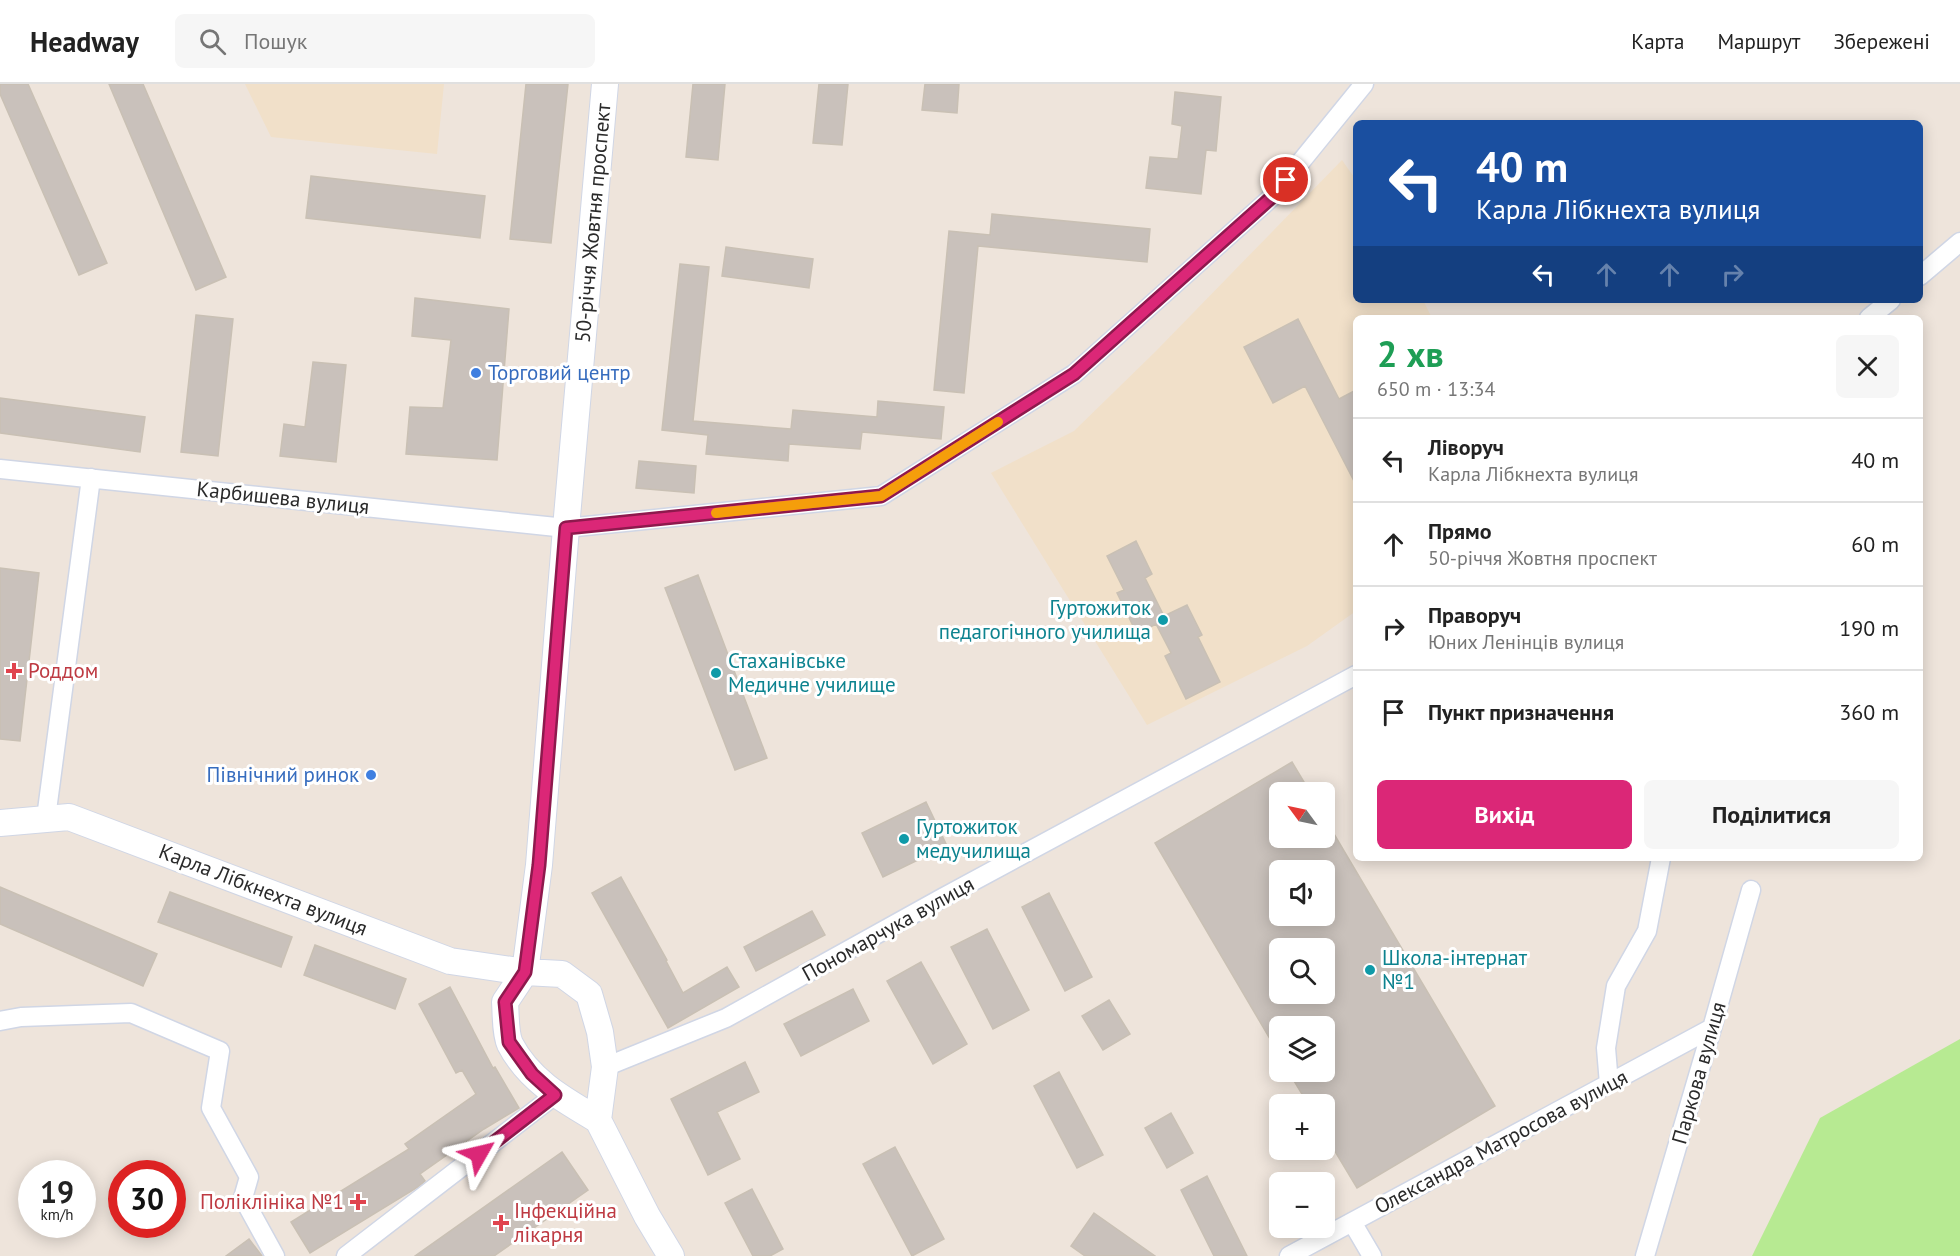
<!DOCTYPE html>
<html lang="uk">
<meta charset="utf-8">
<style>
body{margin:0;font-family:"PT Sans",sans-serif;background:#f6f6f6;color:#222;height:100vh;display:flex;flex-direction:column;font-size:22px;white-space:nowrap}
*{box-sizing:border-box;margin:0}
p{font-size:20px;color:#767676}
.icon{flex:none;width:33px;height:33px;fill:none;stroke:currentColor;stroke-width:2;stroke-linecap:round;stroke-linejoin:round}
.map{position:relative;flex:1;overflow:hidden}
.details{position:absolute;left:1353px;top:231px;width:570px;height:546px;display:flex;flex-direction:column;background:#fff;border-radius:9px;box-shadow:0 3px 15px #0003}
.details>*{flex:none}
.top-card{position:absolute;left:1353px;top:36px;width:570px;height:183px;border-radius:9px;box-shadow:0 3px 15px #0003;background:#1a4fa0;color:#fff;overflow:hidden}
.needle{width:39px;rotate:303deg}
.buttons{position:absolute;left:1269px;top:698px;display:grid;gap:12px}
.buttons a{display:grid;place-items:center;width:66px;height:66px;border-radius:9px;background:#fff;box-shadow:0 3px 15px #0003;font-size:30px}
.speed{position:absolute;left:18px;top:1076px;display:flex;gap:12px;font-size:30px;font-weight:700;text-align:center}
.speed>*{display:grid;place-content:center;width:78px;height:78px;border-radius:50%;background:#fff;box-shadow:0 3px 15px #0003;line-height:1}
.speed small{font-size:15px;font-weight:400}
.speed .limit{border:9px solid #d22;background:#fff;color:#111}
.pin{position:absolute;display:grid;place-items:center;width:51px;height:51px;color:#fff;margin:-26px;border:3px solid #fff;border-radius:50%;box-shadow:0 2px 6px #0007}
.me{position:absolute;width:66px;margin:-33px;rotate:53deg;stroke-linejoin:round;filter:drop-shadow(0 0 4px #0008)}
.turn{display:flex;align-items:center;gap:21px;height:126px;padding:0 24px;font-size:27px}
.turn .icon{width:78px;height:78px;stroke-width:2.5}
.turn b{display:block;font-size:42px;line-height:51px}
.lanes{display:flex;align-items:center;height:57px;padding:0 24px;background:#0003;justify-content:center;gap:30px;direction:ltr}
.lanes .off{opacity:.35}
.round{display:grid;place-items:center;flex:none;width:63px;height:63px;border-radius:9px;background:#f6f6f6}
.overview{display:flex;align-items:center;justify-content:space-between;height:102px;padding:0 24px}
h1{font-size:36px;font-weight:700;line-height:45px;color:#1e9e55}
.primary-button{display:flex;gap:12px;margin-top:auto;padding:12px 24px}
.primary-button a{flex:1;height:69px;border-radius:9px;background:#db2777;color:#fff;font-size:24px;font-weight:700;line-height:69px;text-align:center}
.primary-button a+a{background:#f6f6f6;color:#222}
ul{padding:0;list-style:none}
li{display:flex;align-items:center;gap:18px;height:84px;padding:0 24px;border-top:2px solid #e0e0e0}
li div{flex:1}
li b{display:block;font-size:22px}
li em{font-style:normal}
header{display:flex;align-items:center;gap:36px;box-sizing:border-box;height:84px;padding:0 30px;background:#fff;border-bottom:2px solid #e0e0e0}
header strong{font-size:28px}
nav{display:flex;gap:33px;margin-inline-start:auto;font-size:21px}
.search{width:420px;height:54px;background:#f6f6f6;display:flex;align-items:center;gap:15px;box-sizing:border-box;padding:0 21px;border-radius:9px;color:#767676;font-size:22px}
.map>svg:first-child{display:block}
</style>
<header>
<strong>Headway</strong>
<div class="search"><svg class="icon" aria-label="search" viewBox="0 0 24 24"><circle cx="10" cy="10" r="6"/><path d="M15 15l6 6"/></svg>Пошук</div>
<nav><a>Карта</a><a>Маршрут</a><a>Збережені</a></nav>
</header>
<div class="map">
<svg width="1960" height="1172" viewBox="0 0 1960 1172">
<rect width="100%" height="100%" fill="#eee4db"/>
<path fill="#f1e0c9" d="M245,0H444L437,70L271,53Z
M1342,76L1356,96V216H1423L1432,234H1356V527L1307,562L1147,641L991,389L1074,347L1156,267Z"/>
<path fill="#b7ea92" d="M1960,955V1172H1752L1820,1034Z"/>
<path fill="#c9c1bb" stroke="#c9c0b4" stroke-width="1.5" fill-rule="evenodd" d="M0,0H28L107,179L79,191L0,10Z
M109,0H143L226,193L196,206Z
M526,0H568L551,159L510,155Z
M693,0H725L718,76L686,73Z
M819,0H848L842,61L813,59Z
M925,0H959L957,29L922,26Z
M1175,8L1221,13L1216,67L1206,66L1201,110L1146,104L1150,73L1178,75L1182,42L1172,40Z
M311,92L485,112L480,154L306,134Z
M992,130L1150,145L1147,178L978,162L964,309L934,306L949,147L990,151Z
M726,163L813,175L809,204L722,192Z
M680,180L709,183L693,337L791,345L793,326L877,333L878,317L944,323L941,355L862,348L860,365L789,360L788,377L706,370L708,351L662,346Z
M415,214L509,225L497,376L406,370L410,323L443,324L451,256L412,252Z
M196,231L233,235L218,372L181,368Z
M1298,235L1339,315L1356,306V401L1305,302L1273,319L1244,263Z
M313,278L346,281L336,378L280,372L284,340L305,343Z
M0,314L145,333L140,368L0,349Z
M639,377L696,382L694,409L636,404Z
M1136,457L1152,490L1145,494L1164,532L1187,521L1202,551L1198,553L1220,598L1186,615L1165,572L1171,569L1156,540L1137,550L1117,509L1124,506L1107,472Z
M0,484L39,489L20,657L0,655Z
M698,491L767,674L735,686L665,504Z
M1292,678L1310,708H1280V753H1324V733L1495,1022L1357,1104L1324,1049V1020H1308L1288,987H1324V942H1280V972L1155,759ZM1280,786H1324V831H1280ZM1280,864H1324V909H1280Z
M926,718L947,762L883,793L862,749Z
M621,793L667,876L666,877L683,909L727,883L739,903L668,944L592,809Z
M0,803L157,870L143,902L0,840Z
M170,808L292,853L281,883L158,838Z
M1049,809L1092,893L1065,907L1022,823Z
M812,827L825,851L756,887L744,863Z
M987,845L1029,926L993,945L951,863Z
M315,861L406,895L395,925L304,891Z
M921,878L967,960L933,980L887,897Z
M450,903L493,984L495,983L519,1024L484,1045L420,1090L425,1097L418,1103L310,1169L291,1138L409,1065L405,1060L476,1010L462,986L456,989L419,920Z
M853,905L869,937L801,972L784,940Z
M1109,916L1130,950L1103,966L1082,932Z
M745,978L759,1008L717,1028L740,1075L708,1091L671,1015Z
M1059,988L1103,1071L1077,1084L1034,1002Z
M1171,1029L1193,1069L1167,1084L1145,1044Z
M895,1063L944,1155L912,1172L863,1080Z
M562,1068L588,1106L494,1172H415Z
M1207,1092L1247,1172H1214L1181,1106Z
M752,1105L783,1165L770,1172H753L725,1119Z
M1094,1129L1155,1172H1085L1071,1162Z
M249,1155L262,1172H226Z"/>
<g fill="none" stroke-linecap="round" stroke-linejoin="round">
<defs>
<path id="street" d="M1920,192L1960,158
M1869,234L1891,216
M0,385L566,444L881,412L1074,290L1273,112L1364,0
M46,734L91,394
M0,937L21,933L131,929L220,967L211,1024L249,1093L243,1114L275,1172
M605,983L726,934L942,814L1356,591
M1609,1000L1606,964L1616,902L1647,847L1661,774
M1352,1138L1372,1172
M346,1172L555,1011
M1289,1172L1712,944
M1645,1172L1712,944L1751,806"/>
<path id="secondary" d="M0,739L69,733L450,877L525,888L562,890L589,910L600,948L605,983L598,1036C564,1016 529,997 510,960C505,949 506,930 505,918L525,888L539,781L566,444L605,0
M598,1036L647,1132L671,1172"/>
</defs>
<use href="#street" stroke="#d0d6e5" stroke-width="21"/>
<use href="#secondary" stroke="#d0d6e5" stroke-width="28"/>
<use href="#street" stroke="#fff" stroke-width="18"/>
<use href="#secondary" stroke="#fff" stroke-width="26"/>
</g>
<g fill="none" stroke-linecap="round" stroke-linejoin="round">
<defs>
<path id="route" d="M479,1070L555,1011L532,990L509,958L505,918L525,888L539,781L566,444L881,412L1074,290L1273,112L1286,96"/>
</defs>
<use href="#route" stroke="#8e194d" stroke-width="15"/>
<use href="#route" stroke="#db2777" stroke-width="10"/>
<path stroke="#f59e0b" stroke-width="10" d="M716,429L881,412L998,338"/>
</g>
<g fill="#3f7fe0" stroke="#fff" stroke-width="2">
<circle cx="476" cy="289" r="6"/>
<circle cx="371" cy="691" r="6"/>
</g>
<g fill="#0f9aa8" stroke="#fff" stroke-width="2">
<circle cx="1163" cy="536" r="6"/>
<circle cx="716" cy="589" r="6"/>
<circle cx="904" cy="755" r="6"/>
<circle cx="1370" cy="886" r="6"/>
</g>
<g fill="#e0444e" stroke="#fff" stroke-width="2">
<path d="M11 578h6v6h6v6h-6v6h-6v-6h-6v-6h6z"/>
<path d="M355 1109h6v6h6v6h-6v6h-6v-6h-6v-6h6z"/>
<path d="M498 1130h6v6h6v6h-6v6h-6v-6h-6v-6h6z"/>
</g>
<g text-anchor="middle" stroke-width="6" stroke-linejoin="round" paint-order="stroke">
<g font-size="21" fill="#2a2a2a" stroke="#fff">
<text transform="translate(593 139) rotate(-85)" y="7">50-річчя Жовтня проспект</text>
<text transform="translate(283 414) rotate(6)" y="7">Карбишева вулиця</text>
<text transform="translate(263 806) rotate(21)" y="7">Карла Лібкнехта вулиця</text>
<text transform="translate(888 845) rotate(-29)" y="7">Пономарчука вулиця</text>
<text transform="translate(1699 989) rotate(-74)" y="7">Паркова вулиця</text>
<text transform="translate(1501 1058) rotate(-28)" y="7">Олександра Матросова вулиця</text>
</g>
<g font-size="21" fill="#366cbe" stroke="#fff" text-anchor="start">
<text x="488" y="296">Торговий центр</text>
<text x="359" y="698" text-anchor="end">Північний ринок</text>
</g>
<g font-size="21" fill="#0d838f" stroke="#fff" text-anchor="start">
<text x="1151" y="531" text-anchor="end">Гуртожиток<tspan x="1151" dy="24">педагогічного училища</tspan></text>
<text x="728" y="584">Стаханівське<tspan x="728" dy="24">Медичне училище</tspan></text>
<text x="916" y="750">Гуртожиток<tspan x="916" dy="24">медучилища</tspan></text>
<text x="1382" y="881">Школа-інтернат<tspan x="1382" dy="24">№1</tspan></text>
</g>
<g font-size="21" fill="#be3a42" stroke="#fff" text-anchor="start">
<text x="28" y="594">Роддом</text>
<text x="344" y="1125" text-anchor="end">Поліклініка №1</text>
<text x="514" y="1134">Інфекційна<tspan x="514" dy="24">лікарня</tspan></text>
</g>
</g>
</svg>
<div class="buttons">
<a><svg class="needle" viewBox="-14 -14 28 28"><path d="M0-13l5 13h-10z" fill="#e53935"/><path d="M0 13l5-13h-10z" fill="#767676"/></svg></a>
<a><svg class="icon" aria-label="sound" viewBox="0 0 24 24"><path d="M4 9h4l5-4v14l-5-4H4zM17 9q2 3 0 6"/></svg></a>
<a><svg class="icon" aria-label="search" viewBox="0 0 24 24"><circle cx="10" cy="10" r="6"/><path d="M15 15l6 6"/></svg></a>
<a><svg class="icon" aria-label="layers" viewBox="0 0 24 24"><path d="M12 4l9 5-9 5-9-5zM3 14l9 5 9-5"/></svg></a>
<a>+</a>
<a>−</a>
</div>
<div class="speed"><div>19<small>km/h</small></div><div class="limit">30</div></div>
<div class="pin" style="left:1286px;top:96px;background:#d93025"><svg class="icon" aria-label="arrive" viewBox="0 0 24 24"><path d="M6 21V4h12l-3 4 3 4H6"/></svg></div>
<svg class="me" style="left:479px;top:1070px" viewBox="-20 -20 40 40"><path d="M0-17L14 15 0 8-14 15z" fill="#db2777" stroke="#fff" stroke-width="4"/></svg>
<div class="top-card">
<div class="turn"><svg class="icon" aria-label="left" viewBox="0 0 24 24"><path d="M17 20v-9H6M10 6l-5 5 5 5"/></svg><div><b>40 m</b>Карла Лібкнехта вулиця</div></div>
<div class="lanes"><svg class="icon" aria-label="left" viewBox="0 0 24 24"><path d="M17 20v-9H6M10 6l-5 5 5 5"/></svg><svg class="icon off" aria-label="ahead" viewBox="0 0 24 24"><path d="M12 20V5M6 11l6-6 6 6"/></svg><svg class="icon off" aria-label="ahead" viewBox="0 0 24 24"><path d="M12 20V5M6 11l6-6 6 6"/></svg><svg class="icon off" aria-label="right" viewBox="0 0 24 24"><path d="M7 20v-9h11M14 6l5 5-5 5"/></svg></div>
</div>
<section class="details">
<div class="overview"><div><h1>2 хв</h1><p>650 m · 13:34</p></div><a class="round"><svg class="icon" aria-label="close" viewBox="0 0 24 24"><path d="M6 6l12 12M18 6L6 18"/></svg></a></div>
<ul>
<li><svg class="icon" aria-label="left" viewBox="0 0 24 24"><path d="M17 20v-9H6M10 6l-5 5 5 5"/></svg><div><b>Ліворуч</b><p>Карла Лібкнехта вулиця</p></div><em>40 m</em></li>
<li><svg class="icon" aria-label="ahead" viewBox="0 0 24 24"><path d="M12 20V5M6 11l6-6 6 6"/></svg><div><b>Прямо</b><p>50-річчя Жовтня проспект</p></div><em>60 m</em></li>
<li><svg class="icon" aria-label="right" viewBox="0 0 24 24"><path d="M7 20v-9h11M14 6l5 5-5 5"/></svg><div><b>Праворуч</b><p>Юних Ленінців вулиця</p></div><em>190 m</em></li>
<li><svg class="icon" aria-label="arrive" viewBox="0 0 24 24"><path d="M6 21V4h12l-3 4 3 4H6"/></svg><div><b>Пункт призначення</b></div><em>360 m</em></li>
</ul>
<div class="primary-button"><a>Вихід</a><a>Поділитися</a></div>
</section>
</div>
